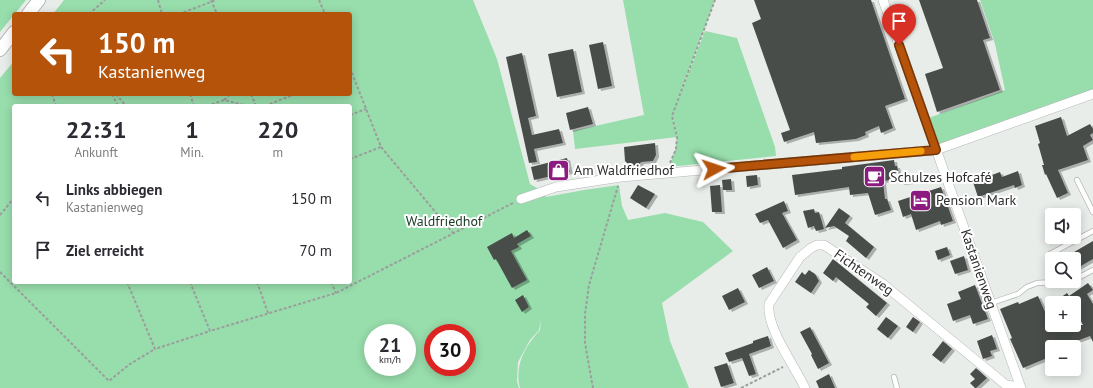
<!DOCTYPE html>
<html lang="de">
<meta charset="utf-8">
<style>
body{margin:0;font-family:"PT Sans",sans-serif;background:#f2f2f3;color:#2b2b33;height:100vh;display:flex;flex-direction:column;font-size:15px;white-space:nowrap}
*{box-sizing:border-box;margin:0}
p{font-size:13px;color:#7c7c81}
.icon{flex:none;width:22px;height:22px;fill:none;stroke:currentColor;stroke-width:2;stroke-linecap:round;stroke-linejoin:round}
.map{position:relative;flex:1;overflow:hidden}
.sheet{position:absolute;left:12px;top:104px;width:340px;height:180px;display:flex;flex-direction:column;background:#fff;border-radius:4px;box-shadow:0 2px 10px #0003}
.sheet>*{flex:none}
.hud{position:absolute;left:12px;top:12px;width:340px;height:84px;border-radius:4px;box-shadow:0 2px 10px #0003;background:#b45309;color:#fff;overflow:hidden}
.buttons{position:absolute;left:1045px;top:208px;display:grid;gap:8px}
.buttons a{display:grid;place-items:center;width:36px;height:36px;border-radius:4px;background:#fff;box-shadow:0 2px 10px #0003;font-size:20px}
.speed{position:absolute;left:364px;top:324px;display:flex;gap:8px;font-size:20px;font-weight:700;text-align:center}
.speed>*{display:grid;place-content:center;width:52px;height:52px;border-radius:50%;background:#fff;box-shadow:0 2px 10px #0003;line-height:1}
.speed small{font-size:10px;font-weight:400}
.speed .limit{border:6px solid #d22;background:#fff;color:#111}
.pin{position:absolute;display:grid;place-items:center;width:34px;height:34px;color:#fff;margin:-41px -17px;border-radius:50% 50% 50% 0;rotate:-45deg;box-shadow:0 0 4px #0007}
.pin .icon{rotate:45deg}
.me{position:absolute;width:44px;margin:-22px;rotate:85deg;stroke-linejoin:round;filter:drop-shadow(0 0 3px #0008)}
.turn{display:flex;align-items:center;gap:14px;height:84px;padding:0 20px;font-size:18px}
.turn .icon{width:52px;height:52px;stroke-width:2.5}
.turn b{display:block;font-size:28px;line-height:34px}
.eta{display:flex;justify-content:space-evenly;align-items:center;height:68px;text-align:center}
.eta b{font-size:24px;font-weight:700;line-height:28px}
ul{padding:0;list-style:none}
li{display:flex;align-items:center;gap:12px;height:52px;padding:0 20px}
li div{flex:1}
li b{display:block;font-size:15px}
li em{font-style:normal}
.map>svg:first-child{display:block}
</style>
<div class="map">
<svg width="1093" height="388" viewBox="0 0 1093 388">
<defs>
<filter id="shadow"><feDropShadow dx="3" dy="2" stdDeviation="0" flood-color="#0004"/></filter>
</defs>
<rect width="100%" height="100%" fill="#e9edea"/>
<path fill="#98ddac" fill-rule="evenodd" d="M0,0H26L0,32Z
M64,0H473L497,59L530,184L542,191L546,197L584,190L619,185L622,206L628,220L665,213L703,222L733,251L662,303L670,341L689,388H520C514,366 525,346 540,330L541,319L539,330L530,340L518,362L517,381L519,388H0V78L14,61V94H350V14H53ZM14,106H350V282H14ZM373,333H407V367H373ZM433,333H467V367H433Z
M623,0H715L673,113L705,31L737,38L775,147L776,156L669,167C678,145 679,138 672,115L677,137L575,149L573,131L644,115Z
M980,0H1093V94L937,149L926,119L1005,90L995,44Z"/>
<path fill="#494d4a" filter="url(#shadow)" d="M754,0H871L905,99L885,106L893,128L881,133L879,126L865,132L866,135L856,139L816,143L814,132L784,142L781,133L790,130L752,23L761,19Z
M919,0H977L990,38L983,40L1000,90L937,112L925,74L943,68Z
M603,42L612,86L598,89L589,45Z
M573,49L582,92L557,97L548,54Z
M522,53L536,116L528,118L532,135L559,129L563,143L534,149L537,162L529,163L506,57Z
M588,107L593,124L570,130L566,113Z
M1061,117L1067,136L1090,124L1093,129V133L1090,135L1093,140L1083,146L1088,160L1058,170L1068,193L1057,198L1046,174L1045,175L1042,165H1044L1038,144L1040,143L1035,126Z
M655,143L656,155L653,161L641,162L639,165H629L625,161L624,147Z
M567,158L570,172L534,180L531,167Z
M894,160L895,166H897L900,179L883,181L885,199H887L891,210L875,215L868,193L850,195L849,187L795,195L792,175L842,169V167Z
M1018,171L1022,185L1015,188L1014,185L978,197L973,182L1000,172L1002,177Z
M757,175L758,185L747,187L746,176Z
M731,179L732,190H723L722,180Z
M638,185L655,194L646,208L630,198Z
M720,185L722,212H712L710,186Z
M941,187L953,221L941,225L940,221L916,230L911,214L903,217L898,201Z
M784,201L788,211L782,213L797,240L783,248L768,220L760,223L755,214Z
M839,208L850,216L845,223L874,247L866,258L846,241L849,236L834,226L825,228Z
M814,209L815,213L819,212L824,229L816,231L814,226L808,228L803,211Z
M527,230L531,236L517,244L519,247L511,251L527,280L512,288L496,259L494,260L487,247L512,233L514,238Z
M1093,241V259L1074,270V259H1062Z
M947,247L950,255L938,260L935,251Z
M964,256L968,270L955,274L950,261Z
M833,259L887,303L876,316L866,307L869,304L836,277L833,281L823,273Z
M767,267L774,281L759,288L752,275Z
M809,270L815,274L819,281L811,293L795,282L802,272L805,275Z
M1088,283L1093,290L1087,294L1093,304V342L1090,336L1061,347H1052V356L1023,368L1010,339L1012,338L1000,309L1018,302L1019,304L1038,296L1050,323L1052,322V325H1083L1074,309V303H1053L1067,293L1069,296Z
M975,285L988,319L973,324L970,315L953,321L947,304L961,299L958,292Z
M738,288L745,302L729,310L722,296Z
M523,295L529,307L522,312L515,300Z
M886,317L898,326L888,338L877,329Z
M913,317L920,322L913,332L906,327Z
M810,327L829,363L818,369L811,355L812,354L800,332Z
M992,335L997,349L990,351L992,356L983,359L977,341Z
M768,336L771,346L749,354L756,374L749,376L742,358L729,362L725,353L753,343V341Z
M943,341L952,349L941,362L932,355Z
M727,363L734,383L721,387L714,367Z
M976,368L987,378L976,388H975L970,383L975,379L970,374Z
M829,374L835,388H819L816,381Z"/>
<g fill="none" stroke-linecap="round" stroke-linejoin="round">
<defs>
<path id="lane" d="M1077,180L1093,212
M906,182L946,176
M1052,259L1050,254L1093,231
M1074,280L1093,270
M991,303L1018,294L1027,287L1037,283L1072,281
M894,377L897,388"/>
<path id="street" d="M883,0L1021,388
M521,199L556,187L621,177L936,150L1093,94
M805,388C795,366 766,328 769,304L800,257L811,248L817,245H824L883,284L1006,385L1020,387"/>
<path id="secondary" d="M28,14L39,0
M0,50L14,32"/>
</defs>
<use href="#lane" stroke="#b3b8b4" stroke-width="6"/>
<use href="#street" stroke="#b3b8b4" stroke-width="10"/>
<use href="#secondary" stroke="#b3b8b4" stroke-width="14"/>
<path stroke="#9b9e9c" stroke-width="2" stroke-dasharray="3 2" stroke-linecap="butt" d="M158,0L162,14
M211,0L217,14
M319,0L325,14
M89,14L105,0
M179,14L216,0
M350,68L381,147L453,233
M52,94L56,106
M112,94L118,106
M116,94L126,106
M190,94L194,106
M251,94L256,106
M224,100L230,94
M207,106L224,100L248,106
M265,106L295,94
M350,115L366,109
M350,159L381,147
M670,163L676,149L677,137L672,116L715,0
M0,215L14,198
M0,272L109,381L130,364L155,349
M127,282L155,349L210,331
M190,282L210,331L336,293L513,203
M257,282L268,313
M331,282L336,293
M593,388L585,343V314L589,285L618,186
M741,388L783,367"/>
<use href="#lane" stroke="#fff" stroke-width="4.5"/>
<use href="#street" stroke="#fff" stroke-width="9"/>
<use href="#secondary" stroke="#fff" stroke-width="12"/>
</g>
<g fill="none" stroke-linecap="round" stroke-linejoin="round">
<defs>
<path id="route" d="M714,169L936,150L899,45"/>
</defs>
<use href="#route" stroke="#753606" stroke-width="10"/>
<use href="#route" stroke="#b45309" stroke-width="7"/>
<path stroke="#f59e0b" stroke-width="7" d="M854,157L921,151"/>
</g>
<defs>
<symbol id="shop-square" viewBox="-11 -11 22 22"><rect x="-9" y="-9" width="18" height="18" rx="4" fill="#8b1b7f" stroke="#fff"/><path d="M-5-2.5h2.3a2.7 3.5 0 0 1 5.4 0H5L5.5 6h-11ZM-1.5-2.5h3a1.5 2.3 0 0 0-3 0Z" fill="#fff"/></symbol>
<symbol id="cafe-square" viewBox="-11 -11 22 22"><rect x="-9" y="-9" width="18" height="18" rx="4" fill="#8b1b7f" stroke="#fff"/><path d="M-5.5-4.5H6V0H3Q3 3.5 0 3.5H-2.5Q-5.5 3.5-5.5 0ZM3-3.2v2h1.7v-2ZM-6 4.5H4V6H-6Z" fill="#fff"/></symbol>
<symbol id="hotel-square" viewBox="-11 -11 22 22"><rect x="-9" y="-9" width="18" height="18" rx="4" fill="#8b1b7f" stroke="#fff"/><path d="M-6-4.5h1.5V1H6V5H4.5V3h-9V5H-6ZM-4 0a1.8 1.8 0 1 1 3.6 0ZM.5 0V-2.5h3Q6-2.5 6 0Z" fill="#fff"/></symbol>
</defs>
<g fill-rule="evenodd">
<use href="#shop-square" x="546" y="158" width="25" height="25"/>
<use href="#cafe-square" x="862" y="164" width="25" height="25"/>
<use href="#hotel-square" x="908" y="188" width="25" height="25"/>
</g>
<g text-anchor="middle" stroke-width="4" stroke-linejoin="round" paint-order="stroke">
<g font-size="14" fill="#2c2d2c" stroke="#fff" text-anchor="start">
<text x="574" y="175">Am Waldfriedhof</text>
<text x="890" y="182">Schulzes Hofcafé</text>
<text x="936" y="205">Pension Mark</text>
</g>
<g font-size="14" fill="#193b25" stroke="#fff">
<text x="444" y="226">Waldfriedhof</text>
</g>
<g font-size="14" fill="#2c2d2c" stroke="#fff">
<text transform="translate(979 269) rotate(71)" y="5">Kastanienweg</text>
<text transform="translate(864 272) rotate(35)" y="5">Fichtenweg</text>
</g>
</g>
</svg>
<div class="buttons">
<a><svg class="icon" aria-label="sound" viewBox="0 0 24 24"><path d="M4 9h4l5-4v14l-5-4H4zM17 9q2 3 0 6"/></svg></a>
<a><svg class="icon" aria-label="search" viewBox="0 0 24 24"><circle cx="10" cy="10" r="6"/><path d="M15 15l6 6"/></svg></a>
<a>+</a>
<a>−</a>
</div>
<div class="speed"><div>21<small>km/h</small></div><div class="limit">30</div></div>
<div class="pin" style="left:899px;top:45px;background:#d93025"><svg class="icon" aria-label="arrive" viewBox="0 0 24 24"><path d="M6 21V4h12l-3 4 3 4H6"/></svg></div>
<svg class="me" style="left:714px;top:169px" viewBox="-20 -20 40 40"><path d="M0-17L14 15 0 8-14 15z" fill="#b45309" stroke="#fff" stroke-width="4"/></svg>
<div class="hud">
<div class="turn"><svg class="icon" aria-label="left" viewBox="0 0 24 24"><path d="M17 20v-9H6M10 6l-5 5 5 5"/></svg><div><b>150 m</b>Kastanienweg</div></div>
</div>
<section class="sheet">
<div class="eta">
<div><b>22:31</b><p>Ankunft</p></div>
<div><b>1</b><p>Min.</p></div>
<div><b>220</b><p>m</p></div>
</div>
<ul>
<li><svg class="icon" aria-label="left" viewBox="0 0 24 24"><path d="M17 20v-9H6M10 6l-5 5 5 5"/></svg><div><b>Links abbiegen</b><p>Kastanienweg</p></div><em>150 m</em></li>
<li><svg class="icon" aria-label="arrive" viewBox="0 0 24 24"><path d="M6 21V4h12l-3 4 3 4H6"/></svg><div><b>Ziel erreicht</b></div><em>70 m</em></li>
</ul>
</section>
</div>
